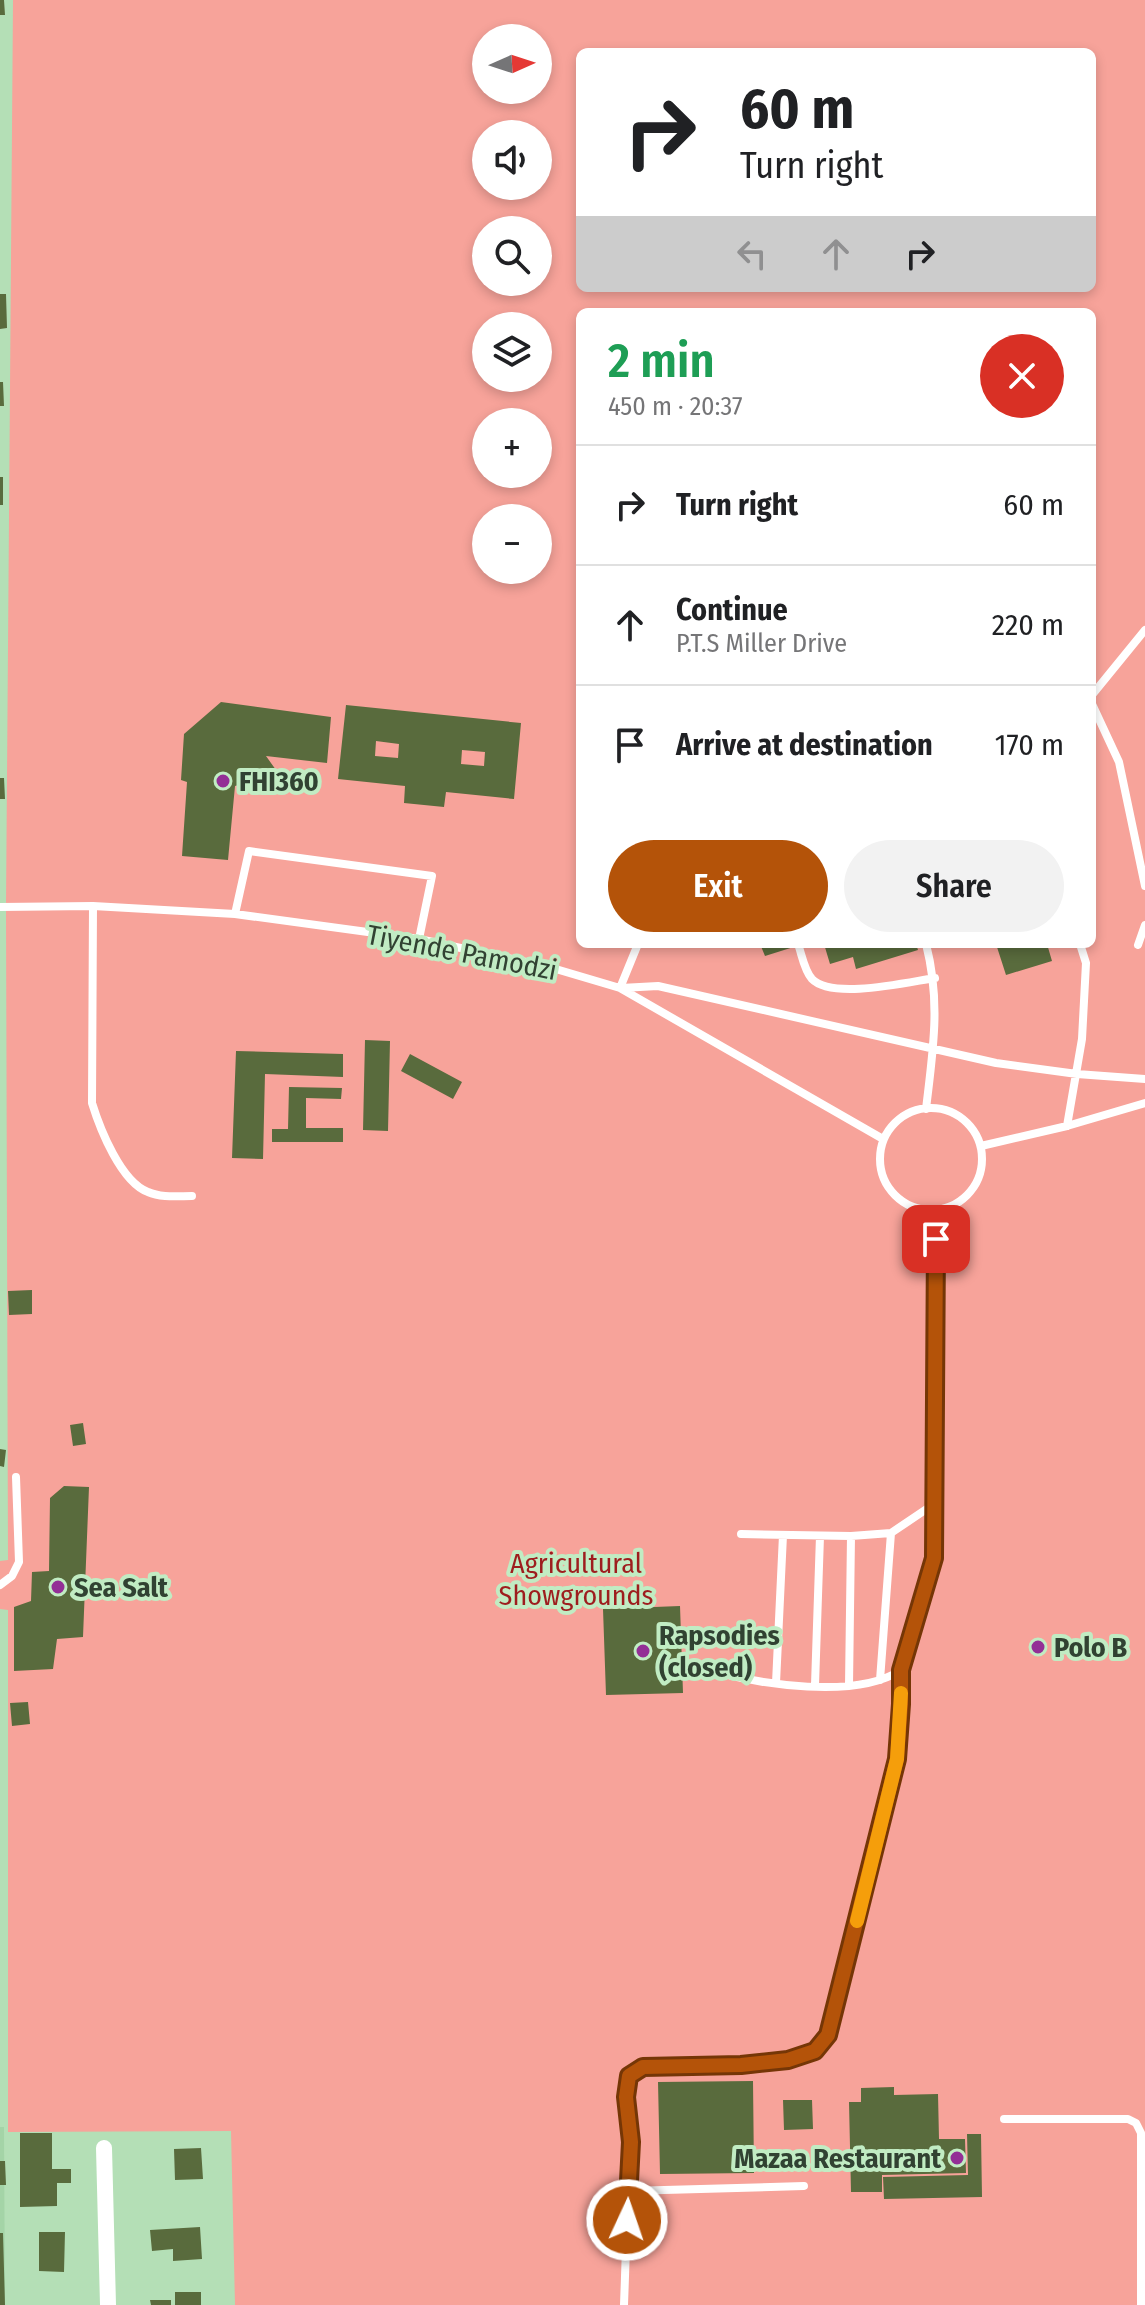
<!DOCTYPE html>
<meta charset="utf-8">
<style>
body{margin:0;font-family:"Fira Sans Condensed",sans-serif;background:#f2f2f2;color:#202124;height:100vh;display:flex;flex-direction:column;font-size:30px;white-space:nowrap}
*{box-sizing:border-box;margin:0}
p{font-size:26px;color:#757577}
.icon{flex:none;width:44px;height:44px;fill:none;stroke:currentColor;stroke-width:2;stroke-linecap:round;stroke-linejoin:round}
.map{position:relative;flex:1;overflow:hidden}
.sheet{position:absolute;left:576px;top:308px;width:520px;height:640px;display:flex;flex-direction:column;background:#fff;border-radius:12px;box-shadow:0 4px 12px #0003}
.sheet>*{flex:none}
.hud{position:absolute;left:576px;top:48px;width:520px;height:244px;border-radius:12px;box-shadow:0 4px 12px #0003;background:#fff;color:#202124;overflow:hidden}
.needle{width:52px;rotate:87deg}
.fabs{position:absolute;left:472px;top:24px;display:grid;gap:16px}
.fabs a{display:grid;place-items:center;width:80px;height:80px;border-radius:50%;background:#fff;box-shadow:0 4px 12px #0003;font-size:40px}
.pin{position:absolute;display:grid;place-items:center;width:68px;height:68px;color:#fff;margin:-34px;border-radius:16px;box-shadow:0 4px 12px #0006}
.me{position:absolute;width:88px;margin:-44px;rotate:3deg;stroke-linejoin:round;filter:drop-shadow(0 0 6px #0008)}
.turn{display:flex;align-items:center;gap:28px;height:168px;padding:0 32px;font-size:36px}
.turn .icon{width:104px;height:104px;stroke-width:2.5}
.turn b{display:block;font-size:56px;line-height:68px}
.lanes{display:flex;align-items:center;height:76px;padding:0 32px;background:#0003;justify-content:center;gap:40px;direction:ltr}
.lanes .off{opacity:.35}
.round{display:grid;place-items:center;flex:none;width:84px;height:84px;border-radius:42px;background:#f2f2f2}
.headline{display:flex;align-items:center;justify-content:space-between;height:136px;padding:0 32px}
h1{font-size:48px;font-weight:600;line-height:60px;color:#1e9e55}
.button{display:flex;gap:16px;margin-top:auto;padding:16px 32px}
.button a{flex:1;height:92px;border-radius:48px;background:#b45309;color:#fff;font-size:32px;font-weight:600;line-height:92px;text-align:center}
.button a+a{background:#f2f2f2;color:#202124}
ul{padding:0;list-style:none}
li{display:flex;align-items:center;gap:24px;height:120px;padding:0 32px;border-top:2px solid #e0e0e0}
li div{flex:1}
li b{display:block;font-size:30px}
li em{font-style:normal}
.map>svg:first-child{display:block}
</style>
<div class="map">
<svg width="1145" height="2305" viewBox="0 0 1145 2305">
<rect width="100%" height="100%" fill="#b4dfb6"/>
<path fill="#a4d4a7" d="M0,2127H4L5,2305H0Z"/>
<path fill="#f7a39a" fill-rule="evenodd" d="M13,0H1145V2305H235L231,2131L8,2132V1610L0,1609V1561L8,1560L6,906ZM486,38H538V90H486ZM580,52H1092V288H580ZM486,134H538V186H486ZM486,230H538V282H486ZM580,312H1092V944H580ZM486,326H538V378H486ZM486,422H538V474H486ZM486,518H538V570H486Z"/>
<path fill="#596b3d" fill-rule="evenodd" d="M0,0H4L5,15H0Z
M0,294H6L7,328L0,329Z
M0,382H3L4,406H0Z
M0,477H3V505H0Z
M221,702L331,717L327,763L266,756L276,770L252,790L246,783L235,786L228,860L182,856L187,782L181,780L184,734Z
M346,705L521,723L514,799L446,792L444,807L404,803L405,786L338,779ZM376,741L399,744L398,758L375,756ZM462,750L485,752L484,766L461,764Z
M0,778H4L5,799H0Z
M760,944H800V945L765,956Z
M824,944H916L918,950L856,969L853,957L830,964Z
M996,944H1047L1052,961L1006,975Z
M365,1040L390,1041L388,1131L363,1130Z
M236,1051L343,1054V1077L265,1074L263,1159L232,1158Z
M410,1054L462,1082L453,1099L401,1071Z
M289,1087L342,1088L341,1099L306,1098V1128H343V1142H272V1129H288Z
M32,1290V1314L9,1315L8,1291Z
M83,1423L86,1444L73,1446L70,1425Z
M0,1449L6,1450L4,1467L0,1466Z
M64,1486L89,1487L83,1637L57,1639L53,1669L14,1671V1607L31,1601L32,1572L49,1571L50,1498Z
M680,1606L683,1693L606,1695L603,1609Z
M28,1702L30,1724L12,1726L10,1703Z
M753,2081L754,2173L660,2174L658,2082Z
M894,2087V2095L938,2094L939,2139H965L966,2173L882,2175V2192H851L849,2102H861V2088Z
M783,2100H812L813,2129L784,2130Z
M20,2133H52V2169H71V2183H57V2206L20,2207Z
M967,2134H981L982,2197L884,2199L883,2177L968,2175Z
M201,2148L203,2179L175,2180L174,2149Z
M0,2161H5L6,2185H0Z
M200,2227L202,2259L173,2261V2249L152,2251L150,2230Z
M39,2232H65L64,2272L39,2271Z
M0,2233H3L5,2305H0Z
M175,2292H201V2305H175Z
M150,2300H171V2305H151Z"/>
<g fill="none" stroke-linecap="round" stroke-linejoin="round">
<path stroke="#fff" stroke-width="8" d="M1092,695L1145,630
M1092,704L1119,762L1145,886
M93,906L92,1103C100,1129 121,1182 148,1192C161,1198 178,1196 192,1196
M0,907L93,906L235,914L419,939L549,967L620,988L883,1139
M235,914L249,851L432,876L419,939
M798,944C802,955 804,970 812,979C832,1000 908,982 935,978
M1138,945L1145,925
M620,988L638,944
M621,988L658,986L996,1063L1077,1074L1145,1079
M880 1159a51 51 0 1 1 102 0a51 51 0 1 1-102 0Z
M926,1109C933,1050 941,1002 926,944
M1067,1126L1082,1039L1086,963L1080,944
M981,1146L1067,1126L1145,1103
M741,1534L851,1536L891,1533L934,1504
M0,1585L12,1576L19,1562L16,1477
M711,1671C760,1684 856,1700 901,1670L934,1558L936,1209
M880,1680L891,1533
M776,1683L783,1535
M815,1685L820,1536
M849,1685L851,1536
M1004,2119H1128L1136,2123L1141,2133V2305
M628,2191L631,2142L626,2097L629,2076L643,2067L741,2065L788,2060L815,2051L828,2035L897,1759L901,1704V1670
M624,2305L628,2191L804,2186"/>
<path stroke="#fff" stroke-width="16" d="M104,2148L108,2305"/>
</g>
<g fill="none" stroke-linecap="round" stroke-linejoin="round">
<defs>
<path id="route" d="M627,2220L631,2142L626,2097L629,2076L643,2067L741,2065L788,2060L815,2051L828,2035L897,1759L901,1704V1670L934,1558L936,1239"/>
</defs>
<use href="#route" stroke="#753606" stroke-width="20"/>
<use href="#route" stroke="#b45309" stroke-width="14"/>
<path stroke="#f59e0b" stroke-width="14" d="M857,1921L897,1759L901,1693"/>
</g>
<g fill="#932f96" stroke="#c1ecc3" stroke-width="3">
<circle cx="223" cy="781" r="8"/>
<circle cx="58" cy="1587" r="8"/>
<circle cx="1038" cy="1647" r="8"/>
<circle cx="643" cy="1651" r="8"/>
<circle cx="957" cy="2158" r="8"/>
</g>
<g text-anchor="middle" stroke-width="8" stroke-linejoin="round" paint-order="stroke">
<g font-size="28" font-weight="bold" fill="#314232" stroke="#c1ecc3" text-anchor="start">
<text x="239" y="791">FHI360</text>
<text x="74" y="1597">Sea Salt</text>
<text x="659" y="1645">Rapsodies<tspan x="659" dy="32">(closed)</tspan></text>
<text x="1054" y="1657">Polo B</text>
<text x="941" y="2168" text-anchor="end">Mazaa Restaurant</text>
</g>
<g font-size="28" fill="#314232" stroke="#c1ecc3">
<text transform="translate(462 952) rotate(11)" y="10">Tiyende Pamodzi</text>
</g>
<g font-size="28" fill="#9e1d1e" stroke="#c1ecc3">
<text x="576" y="1573">Agricultural<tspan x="576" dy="32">Showgrounds</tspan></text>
</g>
</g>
</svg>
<div class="fabs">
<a><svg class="needle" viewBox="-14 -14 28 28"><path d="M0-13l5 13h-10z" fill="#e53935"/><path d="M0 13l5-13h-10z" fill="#757577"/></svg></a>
<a><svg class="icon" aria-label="sound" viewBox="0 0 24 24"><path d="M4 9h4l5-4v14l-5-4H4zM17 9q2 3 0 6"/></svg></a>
<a><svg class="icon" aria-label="search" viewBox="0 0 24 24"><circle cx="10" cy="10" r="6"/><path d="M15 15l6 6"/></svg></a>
<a><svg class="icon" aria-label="layers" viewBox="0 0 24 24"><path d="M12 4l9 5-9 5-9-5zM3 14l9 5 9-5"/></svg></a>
<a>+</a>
<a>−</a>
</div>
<div class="pin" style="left:936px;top:1239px;background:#d93025"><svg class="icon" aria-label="arrive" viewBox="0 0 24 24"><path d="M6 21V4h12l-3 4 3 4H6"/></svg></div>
<svg class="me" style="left:627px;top:2220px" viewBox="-20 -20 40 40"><circle r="17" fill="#b45309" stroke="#fff" stroke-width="3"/><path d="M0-11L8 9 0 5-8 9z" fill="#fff"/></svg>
<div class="hud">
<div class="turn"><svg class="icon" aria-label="right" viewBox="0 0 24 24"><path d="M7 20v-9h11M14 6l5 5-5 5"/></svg><div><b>60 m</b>Turn right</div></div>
<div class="lanes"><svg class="icon off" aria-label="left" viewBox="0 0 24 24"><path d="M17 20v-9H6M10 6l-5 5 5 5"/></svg><svg class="icon off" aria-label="ahead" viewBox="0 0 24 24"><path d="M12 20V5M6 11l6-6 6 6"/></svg><svg class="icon" aria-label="right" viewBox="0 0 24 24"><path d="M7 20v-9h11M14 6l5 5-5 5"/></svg></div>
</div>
<section class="sheet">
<div class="headline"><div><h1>2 min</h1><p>450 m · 20:37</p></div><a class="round" style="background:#d93025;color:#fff"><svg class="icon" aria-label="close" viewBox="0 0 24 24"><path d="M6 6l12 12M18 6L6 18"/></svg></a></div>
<ul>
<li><svg class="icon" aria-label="right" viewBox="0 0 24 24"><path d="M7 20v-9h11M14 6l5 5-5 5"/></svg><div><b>Turn right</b></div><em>60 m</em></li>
<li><svg class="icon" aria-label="ahead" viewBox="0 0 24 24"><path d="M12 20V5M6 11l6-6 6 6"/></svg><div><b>Continue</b><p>P.T.S Miller Drive</p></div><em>220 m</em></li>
<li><svg class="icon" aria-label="arrive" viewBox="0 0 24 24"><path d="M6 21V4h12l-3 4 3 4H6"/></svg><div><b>Arrive at destination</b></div><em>170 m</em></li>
</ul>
<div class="button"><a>Exit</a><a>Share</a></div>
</section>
</div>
